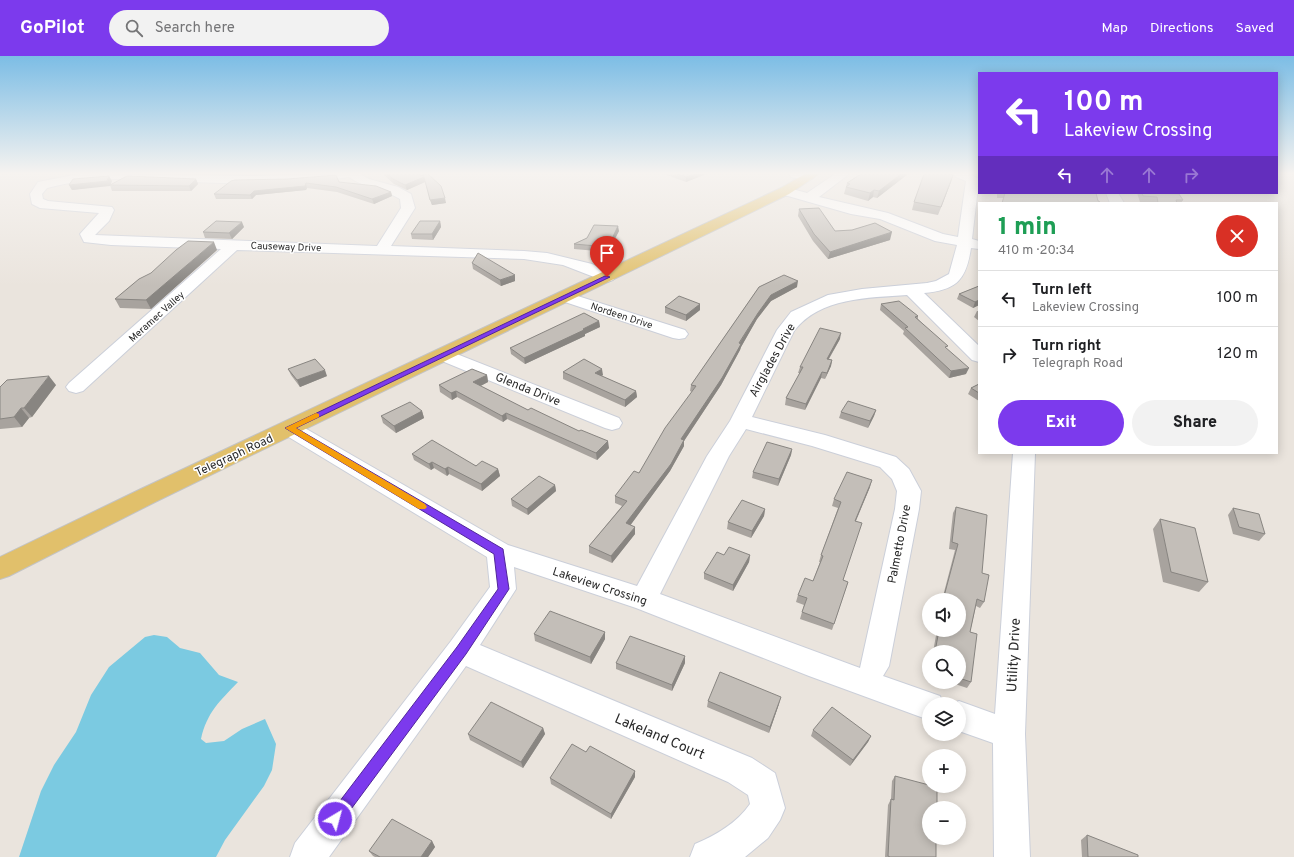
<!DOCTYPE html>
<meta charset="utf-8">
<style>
body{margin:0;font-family:Overpass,sans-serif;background:#f2f2f2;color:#202124;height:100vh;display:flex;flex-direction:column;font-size:15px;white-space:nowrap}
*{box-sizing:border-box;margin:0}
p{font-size:13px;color:#757577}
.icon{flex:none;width:22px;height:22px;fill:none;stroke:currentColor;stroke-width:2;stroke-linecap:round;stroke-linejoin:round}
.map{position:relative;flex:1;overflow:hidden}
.sheet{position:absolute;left:978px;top:146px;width:300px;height:252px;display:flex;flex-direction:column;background:#fff;border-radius:0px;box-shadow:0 2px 10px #0003}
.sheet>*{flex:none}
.banner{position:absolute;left:978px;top:16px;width:300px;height:122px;border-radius:0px;box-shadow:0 2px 10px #0003;background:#7c3aed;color:#fff;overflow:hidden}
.buttons{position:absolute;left:922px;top:537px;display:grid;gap:8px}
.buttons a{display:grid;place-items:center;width:44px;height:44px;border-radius:50%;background:#fff;box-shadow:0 2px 10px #0003;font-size:20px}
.pin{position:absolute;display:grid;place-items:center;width:34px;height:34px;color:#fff;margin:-41px -17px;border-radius:50% 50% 50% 0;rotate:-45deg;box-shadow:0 0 4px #0007}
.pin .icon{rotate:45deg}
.me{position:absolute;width:44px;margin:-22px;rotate:37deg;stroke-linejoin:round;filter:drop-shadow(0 0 3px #0008)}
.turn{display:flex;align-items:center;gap:14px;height:84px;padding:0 20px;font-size:18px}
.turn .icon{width:52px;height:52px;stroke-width:2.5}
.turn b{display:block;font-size:28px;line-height:34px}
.lanes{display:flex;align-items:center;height:38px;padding:0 20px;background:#0003;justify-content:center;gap:20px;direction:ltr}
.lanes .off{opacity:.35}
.round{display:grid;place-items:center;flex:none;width:42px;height:42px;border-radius:21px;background:#f2f2f2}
.summary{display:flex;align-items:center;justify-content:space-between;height:68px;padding:0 20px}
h1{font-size:24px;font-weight:800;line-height:30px;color:#1e9e55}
.primary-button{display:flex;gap:8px;margin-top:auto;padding:8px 20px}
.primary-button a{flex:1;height:46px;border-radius:24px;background:#7c3aed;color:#fff;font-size:16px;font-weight:800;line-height:46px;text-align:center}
.primary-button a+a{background:#f2f2f2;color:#202124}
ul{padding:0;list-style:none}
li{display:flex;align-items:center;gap:12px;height:56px;padding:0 20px;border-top:1px solid #e0e0e0}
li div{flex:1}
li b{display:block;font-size:15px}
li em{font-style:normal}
header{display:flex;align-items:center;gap:24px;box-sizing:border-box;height:56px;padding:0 20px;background:#7c3aed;color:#fff}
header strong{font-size:19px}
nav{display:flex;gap:22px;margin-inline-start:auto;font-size:14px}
.search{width:280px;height:36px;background:#f2f2f2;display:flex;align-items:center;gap:10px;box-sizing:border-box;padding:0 14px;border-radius:22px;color:#757577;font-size:15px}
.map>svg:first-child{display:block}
</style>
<header>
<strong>GoPilot</strong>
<div class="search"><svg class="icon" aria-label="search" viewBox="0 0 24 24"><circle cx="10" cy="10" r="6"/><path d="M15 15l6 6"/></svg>Search here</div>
<nav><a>Map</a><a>Directions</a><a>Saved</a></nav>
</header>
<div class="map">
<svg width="1294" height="801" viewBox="0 0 1294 801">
<rect width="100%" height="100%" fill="#eae4dd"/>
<path fill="#7bcae1" d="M154,579L167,581L180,592L200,597L219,619L238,626C220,645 207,656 201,683L206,687L224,685L242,673L265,663L276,688L272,714L264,730L225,784L216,801H19L41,735L54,709L76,676L91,639L109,611L145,581Z"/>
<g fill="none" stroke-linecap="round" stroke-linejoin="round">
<defs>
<path id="minor" d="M79,118L251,120L360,118L369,123L398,131L411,138L415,152L391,190L524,195L547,197L592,208L613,218L615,221L613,224L607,226L563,209L524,203L237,194L83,335L76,337L69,335L66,331L69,327L221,193L111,189L84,186L80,178L99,157L40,152L32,148L30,138L38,126ZM349,121C364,132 384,133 400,143L401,152L377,190L95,179L109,165L114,154L112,151L48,145L43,143L42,138L47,132C94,119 143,123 191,126C243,128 297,129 349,121Z
M789,118H810L814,121L808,125L791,121Z
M835,118H849L819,141L888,157L943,178L958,181L966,125L956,121L954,118H970L979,123L972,183L979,185V193L971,192C966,224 957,234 924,237L979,290V306L972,304L907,239C868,242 820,241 794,275L752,361L825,379L896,401L909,413L921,435L919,453L889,610L883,620L940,640L943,648H929V664L809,620L636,552L514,511L516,533L480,589L752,702L775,717L785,752L780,764L768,782L745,801H690L695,788C716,779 737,767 750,748L748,739L728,726L466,610L329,801H290L295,787L451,585L490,531L487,501L282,377L278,372L282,367L289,365L296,367L508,489L637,530L707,400L730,365L777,274L791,256L828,239L862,233L927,227L936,225L949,218L957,189L935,185L880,163L851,158L781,138L779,135L785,131L807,137ZM746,373L812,390L880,411L892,423L897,435L895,453L860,612L660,538L729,400Z
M1106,137H1118L1124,147H1110Z
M565,236L685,274L688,278L685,282L679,283L673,282L559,244L557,241L559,238Z
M444,293L619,362L622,367L619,372L612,374L605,372L437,303L435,299L437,295Z
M1013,397H1035L1025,678L1030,801H994L993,687L959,675V648H952L959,645L995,658Z"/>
<path id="major" d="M805,118H819L789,138L157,445L9,520L0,523V501L141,433L781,132Z"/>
</defs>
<use href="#minor" stroke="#cbcfd9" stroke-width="2"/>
<use href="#major" stroke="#c3c3c3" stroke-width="2"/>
<use href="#minor" fill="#fff" fill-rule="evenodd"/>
<use href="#major" fill="#e1c06b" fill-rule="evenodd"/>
</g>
<path fill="#a8a39e" d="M383,118H417L423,120V118H428L446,147L432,149L425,126L407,134L394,128Z
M664,118H706L686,126Z
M861,118H908L877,142L873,141L868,145L844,138L847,127Z
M950,118L953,119L951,126L938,159L912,154L914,146Z
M196,123L198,128L191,135H112L110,129L72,134L69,129L112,125L110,129Z
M288,123L339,126L391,136L392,140L374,148L337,136L307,132L306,134L256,139L252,143H216L214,138Z
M997,137H1096L1003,142H997Z
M1137,137H1157L1183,144L1181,147H1146L1140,146Z
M799,153L835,175L890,184L828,203L813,185L798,160Z
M440,165L441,171L433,184L412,183L411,178Z
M244,171L232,183L205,182L203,176Z
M619,175L608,196L574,193V188L587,182Z
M217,194L151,253L120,252L115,243Z
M472,207L515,219V225L501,230L473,213Z
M979,230V249L973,252L957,243L959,238Z
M759,231H797L771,245L757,263L741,291L740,294L721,329L684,385V390L670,415L630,469L635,478L612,507L589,497V490L622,450L615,447V440L639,417L692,336L690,335L691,329Z
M700,248V254L686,265L665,257V251Z
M881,248L918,260V263L947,293L966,318L949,322L903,278L904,275L880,254Z
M977,255H979V265L974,261Z
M599,265L600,271L585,278V280L525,308L511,298L510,292Z
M840,283L829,303L832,304L831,310L825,323L821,322L805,354L785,349L786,342L800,317H798L800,311Z
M288,313L327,320L300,331L291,319Z
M563,316L603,319L601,320L636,335L637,341L625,351L563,323Z
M487,319L488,326L480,330L528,354L609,392L597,404L507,363L503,366L457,341L452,344L440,336L439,329Z
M979,328V345L968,338L971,332Z
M56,329L32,361L29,362L22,371L0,373V331Z
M876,354L874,360L868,372L839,362L841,356Z
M422,355L424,362L396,377L383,367L381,360Z
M792,393L791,399L778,430L752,422L753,416Z
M412,398L498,413L500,420L482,435L449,418L447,420L434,412L431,414L414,404Z
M555,429L556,435L528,459L512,450L511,443Z
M870,431L856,465L843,524L848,526L832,574L800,563L804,549L796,546L798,539L813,525L820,506H819L821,499L838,452L832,450L834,443Z
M956,451L982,517L984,546L980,552L976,550L970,576L971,626L967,632L949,626H959V596H933L937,574H959V544H942L955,494L949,493L953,457Z
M1233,452L1265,478L1259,485L1233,478L1228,459Z
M765,453L764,460L751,482L727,473L728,466Z
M1160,463L1208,526L1199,536L1163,526L1153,473Z
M724,499H750L749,506L733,535L704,523V517Z
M605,576V583L591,608L535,585L534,578Z
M685,600V607L672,635L616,613V607Z
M708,645L779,648L769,677L707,651Z
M543,672L545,678L523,712L470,684L468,678Z
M813,674L871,680L868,686L850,710L811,680Z
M586,696L635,715V721L611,763L551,728L550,722Z
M895,720L936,801H885L888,749L891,743L892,725Z
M1087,779L1138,801H1082L1081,784Z
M432,785L435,791L428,801H375L373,800L369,795Z"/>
<path fill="#888581" d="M695,118H706L686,126V121Z
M901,118H908L877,142L879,135Z
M953,119L951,126L938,159Z
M109,120L112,125L110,130L72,134L69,129Z
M424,121L425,126L407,134L405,129Z
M196,123L198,128L191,135L189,130Z
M306,127L307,132L306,134L256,139L252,143L250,139L254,135Z
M874,134L873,141L868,145L870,137Z
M391,136L392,140L374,148L372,143Z
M445,142L446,147L432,149L430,144Z
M440,165L441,171L433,184L432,178Z
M242,166L244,171L232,183L229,177Z
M618,170L619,175L608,196V191Z
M892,176L890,184L828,203L830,196Z
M214,186L217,194L151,253L146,244Z
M515,219V225L501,230L500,224Z
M798,225L797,231L771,245L757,263L741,291L740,294L721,329L684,385V390L670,415L627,474L626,467L681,383L758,257L771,239Z
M979,244V249L973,252L975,246Z
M700,248V254L686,265V259Z
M599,265L600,271L585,278V280L525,308L524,302Z
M841,277L840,283L825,309L827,303Z
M832,304L831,310L825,323L827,317Z
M969,312L966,318L949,322L951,315Z
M602,313L603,319L595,324V317Z
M325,314L327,320L300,331L297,324Z
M822,316L821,322L805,354L806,348Z
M487,319L488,326L475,333L473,326Z
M49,320L56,329L32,361L24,352Z
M456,335L457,341L452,344L451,337Z
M636,335L637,341L625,351V344Z
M21,352L29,362L22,371L14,361Z
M876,354L874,360L868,372L870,365Z
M422,355L424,362L396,377L394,370Z
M506,357L507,363L503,366L502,360Z
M608,385L609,392L597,404L596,397Z
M792,393L791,399L778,430L779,423Z
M432,406L434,412L431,414L429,408Z
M448,411L449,418L447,420L445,413Z
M498,413L500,420L482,435L481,428Z
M872,424L870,431L853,471L855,465Z
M555,429L556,435L528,459L527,453Z
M765,453L764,460L751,482L752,475Z
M635,471V478L612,507L611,500Z
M750,499L749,506L733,535V529Z
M605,576V583L591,608L590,601Z
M685,600V607L672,635V629Z
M781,641L779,648L769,677L770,671Z
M543,672L545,678L523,712L521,706Z
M871,680L868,686L850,710L853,704Z
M635,715V721L611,763V758Z
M432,785L435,791L428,801H421Z"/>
<path fill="#c3beb8" stroke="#888581" d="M387,118H417L424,120L423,118H428L441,130L445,142L430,144L424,121L405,129L393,123Z
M677,118H695L686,121Z
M861,118H901L879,135L874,134L870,137L846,131L850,128L847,127Z
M924,118H950L953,119L941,151L914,146Z
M336,119L339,126L376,130L391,136L372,143L336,131L306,127L305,130L254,135L250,139L214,138L231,125L235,124L288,123Z
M109,120L107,125L69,129L73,123Z
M127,120L196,123L189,130L110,129Z
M1002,137H1096L1098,145H1099L1100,147H1002L1005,137Z
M1142,137L1179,138L1183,144H1176L1177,147H1158L1157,141L1143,140Z
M819,152L835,175L852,174L875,167L892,176L830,196L814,178L799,153Z
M216,165L242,166L229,177L203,176Z
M420,165H440L432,178H411Z
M594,169L618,170L608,191L574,188L587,182Z
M188,185L214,186L146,244L115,243L139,223L151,217L176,194Z
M478,197L515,219L500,224L472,207Z
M784,219L798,225L771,239L758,257L739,287L741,288L722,322L681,383L684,384L671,408L626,467L635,471L611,500L589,490L627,445L615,440L634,415L639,417L665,372L696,330L691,329L759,231Z
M979,230V244L975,246L959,238Z
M679,240L700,248L686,259L665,251Z
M899,245L918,260L915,261L948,290L945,291L969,312L951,315L905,272L908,271L881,248Z
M584,257L599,265L583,273L584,274L524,302L510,292Z
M820,272L841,277L827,303L832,304L827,317L822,316L806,348L786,342L803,311H800Z
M315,303L325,314L297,324L288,313Z
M584,303L602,313L595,317L636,335L625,344L563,316Z
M472,313L487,319L473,326L528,354L531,352L579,375L581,374L608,385L596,397L506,357L502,360L456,335L451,337L439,329Z
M49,320L24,352H21L14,361L0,363V331L7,324Z
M979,328V337L971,332Z
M848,345L876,354L870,365L841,356Z
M410,346L422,355L394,370L381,360Z
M432,384L476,410L482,405L498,413L481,428L448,411L445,413L432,406L429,408L412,398Z
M767,386L792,393L779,423L753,416Z
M847,416L872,424L855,465L862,467L843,524L848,526L834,568L802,556L807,542L798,539L805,522L813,525L823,500L821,499L841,446L834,443Z
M539,420L555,429L527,453L511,443Z
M742,444L765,453L752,475L728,466Z
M956,451L987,459L982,517L989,519L984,546L977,543L970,576L977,578L971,626L959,622V596H935L939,574H959V544H943L958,488L952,486Z
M1233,452L1259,458L1265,478L1239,471Z
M1160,463L1195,472L1208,526L1171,516Z
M729,491L750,499L733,529L704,517L717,496L724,499Z
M550,555L605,576L590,601L534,578Z
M630,580L685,600L672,629L616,607Z
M720,616L781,641L770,671L708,645Z
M491,646L543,672L521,706L468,678Z
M832,651L871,680L853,704L813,674Z
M572,688L586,696L590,690L635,715L611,758L550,722Z
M895,720L929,729V730L937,732V752H929V782H936V801H890L888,800L891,743L894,744Z
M392,763L432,785L421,801H380L369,795Z
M1087,779L1138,799V801H1088Z"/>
<linearGradient id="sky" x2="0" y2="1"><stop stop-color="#7cbde5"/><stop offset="0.51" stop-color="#f6f3f0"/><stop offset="1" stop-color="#f6f3f0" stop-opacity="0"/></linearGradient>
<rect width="1294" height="230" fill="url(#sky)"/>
<path fill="#7c3aed" stroke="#51269a" d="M605,220L610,221L296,372L503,493L509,533L466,598L340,768L335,771L330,768L328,763L330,758L457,591L498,533L494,498L285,372Z"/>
<path fill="#f59e0b" d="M316,357L319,358V361L296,372L425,448L427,451L425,453H419L285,372Z"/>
<g text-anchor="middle" stroke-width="3" stroke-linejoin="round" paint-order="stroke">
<g font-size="10" fill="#292929" stroke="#fff">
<text transform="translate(286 190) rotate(2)" y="4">Causeway Drive</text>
<text transform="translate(622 259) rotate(18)" y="4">Nordeen Drive</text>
<text transform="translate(156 260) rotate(-42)" y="4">Meramec Valley</text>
</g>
<g font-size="12" fill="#292929" stroke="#fff">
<text transform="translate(772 304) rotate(-61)" y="4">Airglades Drive</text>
<text transform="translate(528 333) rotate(22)" y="4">Glenda Drive</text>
<text transform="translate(234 399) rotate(-25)" y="4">Telegraph Road</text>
<text transform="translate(899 488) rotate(-79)" y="4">Palmetto Drive</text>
<text transform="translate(600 530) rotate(18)" y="4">Lakeview Crossing</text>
</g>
<g font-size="14" fill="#292929" stroke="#fff">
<text transform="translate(1013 599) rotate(-87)" y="5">Utility Drive</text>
<text transform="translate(660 680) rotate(23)" y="5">Lakeland Court</text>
</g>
</g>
</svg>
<div class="buttons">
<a><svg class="icon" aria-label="sound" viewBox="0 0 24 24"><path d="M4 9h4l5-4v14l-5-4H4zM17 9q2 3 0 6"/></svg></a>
<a><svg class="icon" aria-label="search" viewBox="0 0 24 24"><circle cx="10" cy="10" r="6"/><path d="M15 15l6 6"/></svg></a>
<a><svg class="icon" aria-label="layers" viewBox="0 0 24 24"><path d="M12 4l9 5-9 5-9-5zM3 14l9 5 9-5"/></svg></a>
<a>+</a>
<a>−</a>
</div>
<div class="pin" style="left:607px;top:221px;background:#d93025"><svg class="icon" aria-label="arrive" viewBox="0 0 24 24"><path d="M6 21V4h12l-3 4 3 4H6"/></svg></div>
<svg class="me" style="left:335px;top:763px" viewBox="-20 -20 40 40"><circle r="17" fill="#7c3aed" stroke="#fff" stroke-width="3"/><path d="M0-11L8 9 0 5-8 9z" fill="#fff"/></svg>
<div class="banner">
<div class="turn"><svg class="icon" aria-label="left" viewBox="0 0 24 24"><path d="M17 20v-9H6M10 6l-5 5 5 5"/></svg><div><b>100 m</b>Lakeview Crossing</div></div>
<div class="lanes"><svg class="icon" aria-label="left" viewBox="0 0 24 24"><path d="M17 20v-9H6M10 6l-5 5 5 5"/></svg><svg class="icon off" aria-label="ahead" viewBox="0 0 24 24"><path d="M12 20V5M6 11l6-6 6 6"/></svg><svg class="icon off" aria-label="ahead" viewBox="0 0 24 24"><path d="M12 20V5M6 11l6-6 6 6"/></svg><svg class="icon off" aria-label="right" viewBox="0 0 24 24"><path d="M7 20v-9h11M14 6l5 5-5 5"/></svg></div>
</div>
<section class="sheet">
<div class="summary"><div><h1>1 min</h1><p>410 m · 20:34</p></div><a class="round" style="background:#d93025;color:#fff"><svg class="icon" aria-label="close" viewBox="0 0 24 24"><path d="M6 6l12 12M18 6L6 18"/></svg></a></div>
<ul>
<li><svg class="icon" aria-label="left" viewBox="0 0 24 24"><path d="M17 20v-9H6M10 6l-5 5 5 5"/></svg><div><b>Turn left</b><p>Lakeview Crossing</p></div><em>100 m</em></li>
<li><svg class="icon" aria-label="right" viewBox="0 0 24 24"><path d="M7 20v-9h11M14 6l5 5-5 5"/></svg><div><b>Turn right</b><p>Telegraph Road</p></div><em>120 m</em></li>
</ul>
<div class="primary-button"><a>Exit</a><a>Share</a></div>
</section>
</div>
